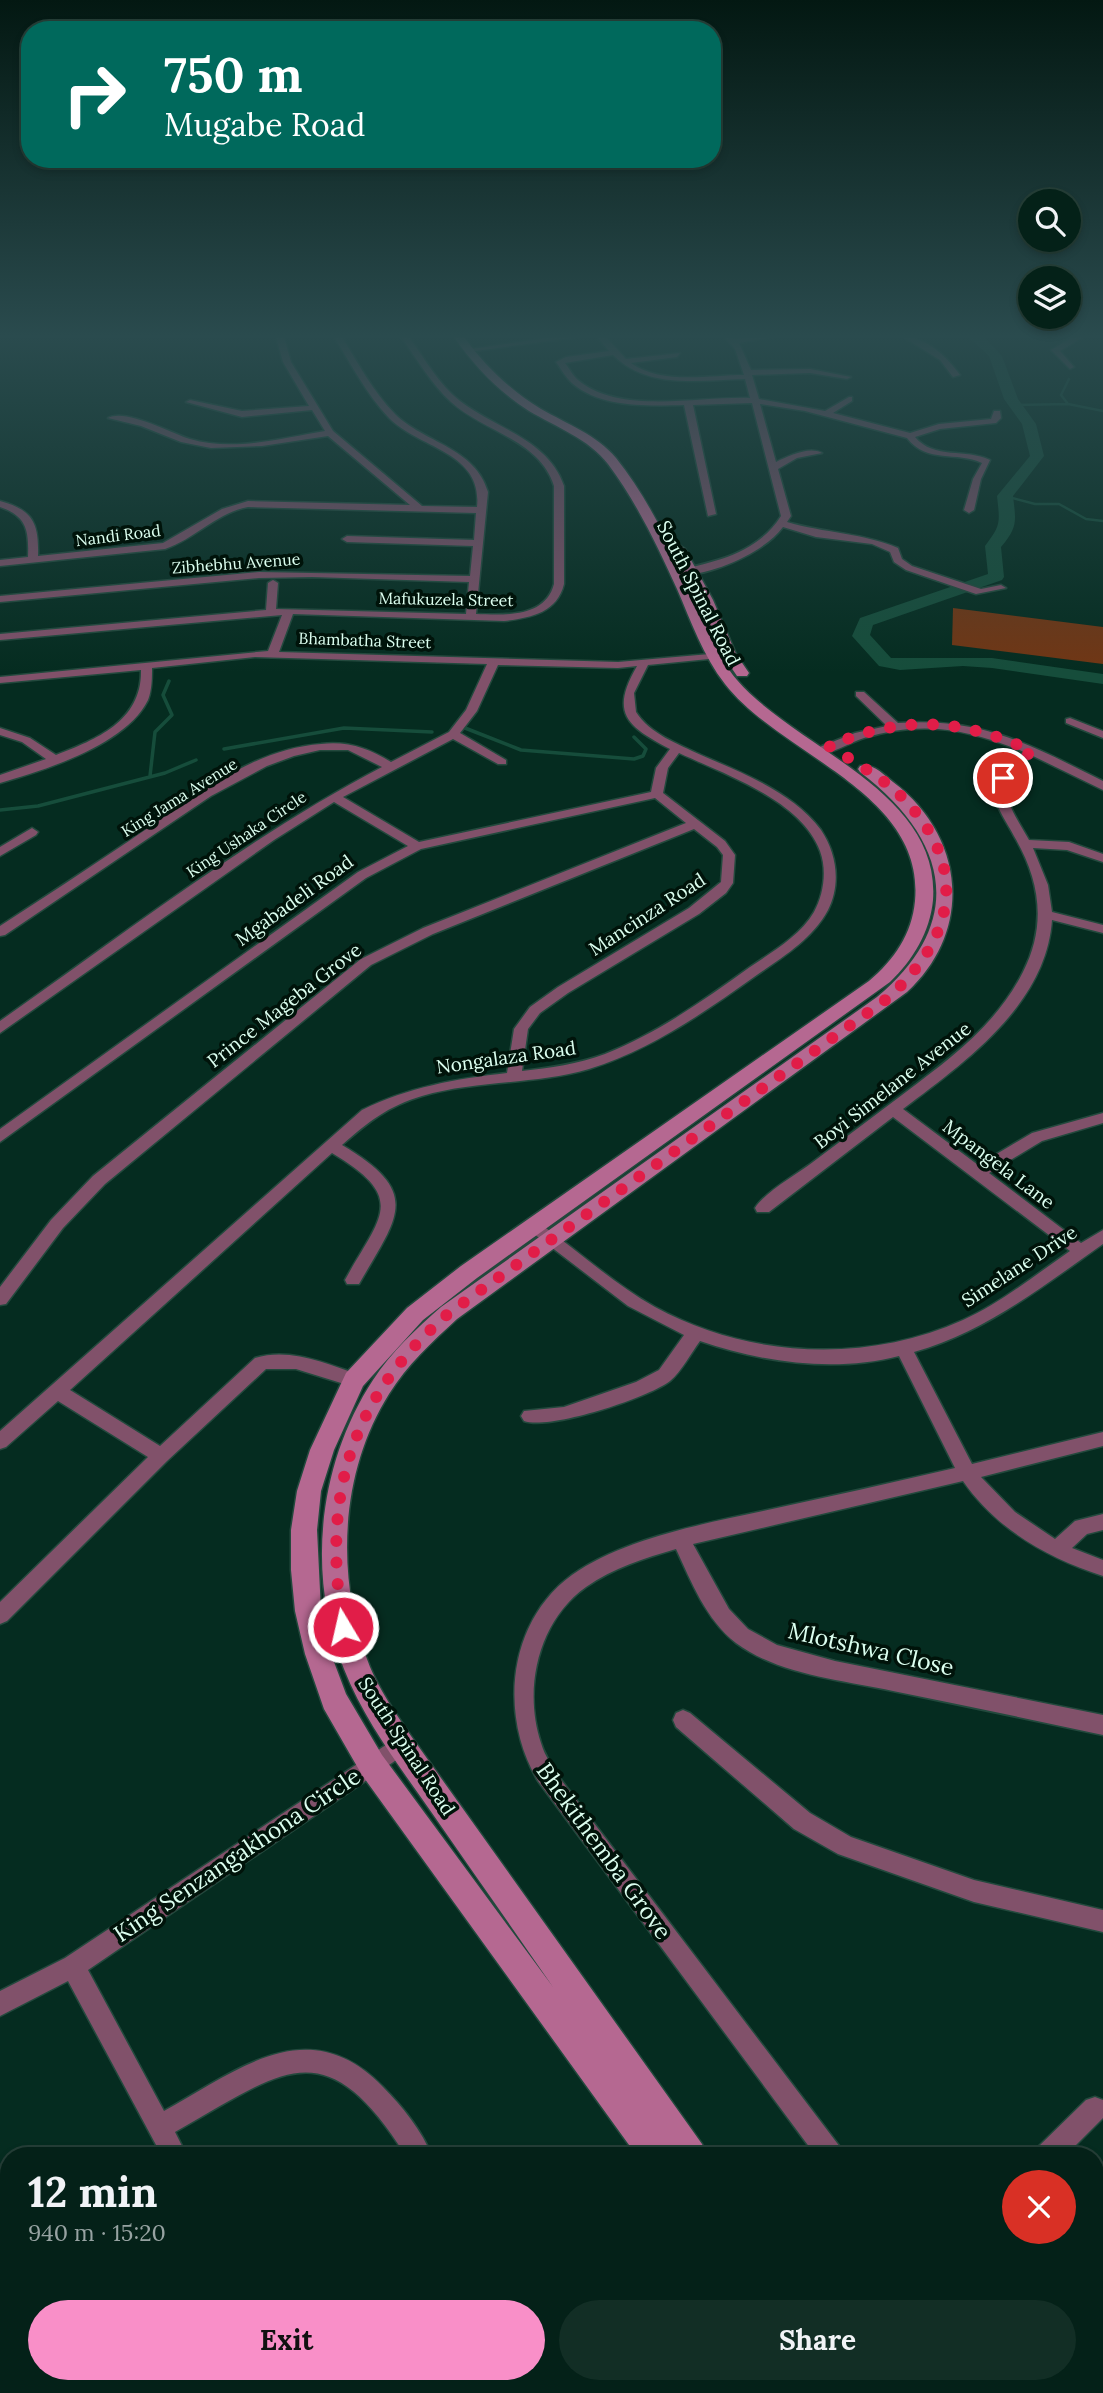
<!DOCTYPE html>
<meta charset="utf-8">
<style>
body{margin:0;font-family:Lora,serif;background:#122e25;color:#f1f3f6;height:100vh;display:flex;flex-direction:column;font-size:26px;white-space:nowrap}
*{box-sizing:border-box;margin:0}
p{font-size:23px;color:#97a3a2}
.icon{flex:none;width:38px;height:38px;fill:none;stroke:currentColor;stroke-width:2;stroke-linecap:round;stroke-linejoin:round}
.map{position:relative;flex:1;overflow:hidden}
.sheet{position:absolute;left:0px;top:2147px;width:1104px;height:247px;display:flex;flex-direction:column;background:#042118;border-radius:28px 28px 0 0;box-shadow:0 4px 10px #0003,0 0 0 2px #253e37}
.sheet>*{flex:none}
.banner{position:absolute;left:21px;top:21px;width:700px;height:147px;border-radius:28px;box-shadow:0 4px 10px #0003,0 0 0 2px #253e37;background:#00695c;color:#fff;overflow:hidden}
.tools{position:absolute;left:1018px;top:189px;display:grid;gap:14px}
.tools a{display:grid;place-items:center;width:63px;height:63px;border-radius:50%;background:#042118;box-shadow:0 4px 10px #0003,0 0 0 2px #253e37;font-size:35px}
.pin{position:absolute;display:grid;place-items:center;width:60px;height:60px;color:#fff;margin:-30px;border:4px solid #fff;border-radius:50%;box-shadow:0 2px 7px #0007}
.me{position:absolute;width:77px;margin:-38px;rotate:351deg;stroke-linejoin:round;filter:drop-shadow(0 0 5px #0008)}
.turn{display:flex;align-items:center;gap:24px;height:147px;padding:0 28px;font-size:32px}
.turn .icon{width:91px;height:91px;stroke-width:2.5}
.turn b{display:block;font-size:49px;line-height:60px}
.round{display:grid;place-items:center;flex:none;width:74px;height:74px;border-radius:37px;background:#122e25}
.summary{display:flex;align-items:center;justify-content:space-between;height:119px;padding:0 28px}
h1{font-size:42px;font-weight:800;line-height:52px}
.button{display:flex;gap:14px;margin-top:auto;padding:14px 28px}
.button a{flex:1;height:80px;border-radius:42px;background:#f98fc8;color:#111;font-size:28px;font-weight:800;line-height:80px;text-align:center}
.button a+a{background:#122e25;color:#f1f3f6}
.map>svg:first-child{display:block}
</style>
<div class="map">
<svg width="1103" height="2393" viewBox="0 0 1103 2393">
<rect width="100%" height="100%" fill="#052c20"/>
<path fill="#713614" d="M953,608L1103,627V664L952,645Z"/>
<g fill="none" stroke-linecap="round" stroke-linejoin="round">
<path stroke="#164d3b" stroke-width="2.5" d="M1068,404L1061,395L1069,379
M1015,405L1068,404L1103,411
M1005,496L1035,504H1059L1086,519L1103,521"/>
<path stroke="#164d3b" stroke-width="3.5" d="M465,728L521,750L634,759L643,756L646,749L634,737
M224,749L344,728L432,732
M150,776L155,732L172,715L163,695L169,681
M0,810L38,806L165,773L196,760"/>
<path fill="#164d3b" fill-rule="evenodd" d="M968,337H984L1002,356L1018,399L1036,424L1044,456L1013,496C1016,521 1018,527 1001,547L1004,577L1002,580L873,625L870,635L891,658H992L1103,674V684L992,668L963,666L900,670L879,666L852,636L860,618L988,574L985,546C1001,525 1000,523 997,496L1030,456L1022,424L1004,399L989,356Z"/>
<defs>
<path id="street" d="M276,337H284L291,362L333,431L422,506L477,507C483,452 420,449 389,418C367,395 351,364 334,337H342C358,363 373,392 395,414C424,443 475,447 488,492L476,614C505,615 545,618 554,584V486C540,440 484,432 451,402C431,384 417,359 401,337H409C425,359 439,385 460,401C496,429 548,439 564,486V584C557,613 530,618 504,621L293,614L279,652L618,662L733,652L734,654L729,657L648,665L634,693L636,712C650,734 678,744 701,755C742,773 793,792 821,830C837,854 841,884 828,910C812,940 781,958 754,977C702,1014 650,1050 589,1069C534,1085 476,1080 422,1096C388,1106 368,1122 342,1145C423,1193 398,1216 359,1284H347L345,1280C380,1216 409,1199 332,1153L70,1390L160,1446L255,1358C290,1347 327,1364 360,1375L363,1380L360,1385L354,1387L296,1369H266L167,1461L7,1621L0,1624V1602L148,1457L58,1401L6,1447L0,1449V1431L362,1110C409,1087 455,1079 507,1073L514,1029L530,1007L558,987L689,908L721,882L723,855L717,847L694,829L433,934L371,965L105,1184L63,1228L6,1304L0,1305V1287L51,1220L93,1176L361,959L423,928L686,823L655,798L421,849L366,878L0,1142V1129L358,872L408,846L334,802L274,840L0,1033V1021C125,933 247,838 382,767L348,750H320L294,756L267,766L211,796L5,935L0,936V926C43,898 86,870 129,841C186,803 249,749 321,744C348,741 368,748 391,762L449,732L466,710L487,664L255,657L152,668C152,678 152,690 148,700C126,745 45,770 0,783V775L46,759L22,742L0,735V728L30,738L56,755C97,739 142,721 141,670L0,683V677L268,651L282,615L0,640V634L266,610L268,583L273,580L278,583L276,609L466,614L469,582L312,577L259,578L0,602V596L259,572L470,576L473,546L347,542L342,539L347,536L474,540L476,513L248,507C216,513 195,539 165,549L0,566V560L28,557C29,531 27,516 0,507V501C33,510 39,523 38,556L163,543L222,509L248,501L410,505L328,436L262,446L211,448L181,442L141,426L108,418C125,408 171,433 190,439C233,452 282,438 325,431L312,410L242,417L186,402L190,400L242,411L309,406L283,362ZM498,665L618,668L637,666C610,713 626,726 670,749L656,768L651,792L419,842L343,797L453,739L498,764H506V760L460,733L477,711ZM679,753C724,774 801,800 820,851C827,870 824,894 814,912C800,936 772,952 750,967C704,1000 658,1033 605,1054C578,1064 550,1068 522,1071L528,1029L540,1013L568,993L699,914L726,893L733,883L735,855L725,841L663,793L668,768Z
M553,337H579L468,352L464,350Z
M597,337H606L626,359L680,353L677,357L631,363C661,385 709,375 744,375L735,349L724,337L735,339L772,337L739,343L751,370L810,369L851,377L847,379L810,373L752,375L759,399L825,411L849,397H852V401L833,413L910,433L939,424L991,419L994,411H1000L1001,418L996,423L940,429L915,437C934,460 966,448 990,460L981,479L974,510L969,513L964,510L973,479L982,463C957,451 927,464 907,438L805,411L760,404L776,462C789,456 809,446 822,453L797,458L778,469L791,516L787,522C824,533 863,533 898,548L902,559L912,566L981,589L1001,585L1006,588L976,594L906,570L894,562L890,552L872,544L816,537L783,527C763,554 706,578 673,575V571C714,562 757,554 781,516L752,403L693,405L716,514L708,516L684,405C649,406 602,408 573,384C566,378 561,369 556,362L566,357L609,351ZM613,355C648,390 700,380 745,379L750,398C701,396 618,415 578,380C573,376 569,368 565,363Z
M903,337C927,337 947,357 960,375L953,377L940,360Z
M1073,337H1083L1060,351L1074,367L1070,369L1051,350Z
M856,692H864L898,723C982,717 1030,745 1103,781V790L1033,756C990,783 1009,805 1029,840L1069,842L1103,854V862L1067,850L1033,848L1048,885L1052,912L1103,925V933L1052,920C1046,1005 965,1062 903,1109L978,1165L1032,1133L1103,1113V1123L1042,1141L989,1173L1081,1243L1103,1230V1244C1043,1286 986,1332 914,1352L972,1464L1103,1432V1446L981,1477L1015,1512L1055,1539L1075,1521L1103,1514V1530L1087,1534L1072,1548L1103,1560V1576C1048,1558 997,1530 963,1481L693,1544L729,1609L748,1629L777,1645L835,1661L1103,1715V1735C1033,1720 963,1705 893,1691C842,1680 779,1675 736,1643C706,1620 691,1581 676,1549C645,1558 613,1568 586,1587C538,1621 523,1689 541,1743C545,1757 554,1769 562,1781L840,2147L843,2156H816L538,1781C499,1716 507,1622 572,1575C623,1539 702,1524 763,1511C827,1497 891,1483 955,1468L899,1356C834,1373 761,1362 700,1341C691,1353 682,1371 670,1381C648,1398 550,1430 524,1421L521,1416L524,1411L564,1407L636,1382L659,1370L684,1335L628,1306L525,1227L527,1223H539C577,1250 614,1284 655,1307C749,1358 865,1364 963,1320C1001,1303 1035,1275 1070,1251L893,1117L769,1212H757L755,1208C765,1192 797,1174 813,1162C844,1139 875,1115 906,1092C951,1058 997,1024 1023,972C1047,925 1040,880 1014,836C1007,822 996,809 995,793C993,773 1009,761 1024,752C968,729 923,720 864,738C848,743 828,757 812,754V750L855,733L887,726L856,696Z
M1070,718L1103,731V738L1066,723V719Z
M32,828L38,832L36,835L0,856V847Z
M683,1710L690,1713L810,1813L851,1837L974,1880L1103,1910V1932L974,1902L838,1854L794,1829L676,1727L673,1720L676,1713Z
M401,1735L408,1738L411,1745L408,1752L88,1970L164,2111C238,2070 309,2010 383,2087C402,2106 422,2131 432,2156H406C324,2027 284,2071 175,2132L187,2156H162L68,1981L0,2016V1991L65,1958Z
M1095,2097L1103,2100V2118L1065,2156H1035L1038,2147L1086,2100Z
M79,2385H111L108,2393H75Z
M254,2385H281L282,2393H254Z
M551,2385H579L583,2393H554Z
M1004,2385H1034L1038,2393H1007Z"/>
<path id="secondary" d="M454,337H464C485,366 511,391 541,409C567,424 597,435 616,458C647,497 671,546 691,591C705,621 716,655 737,680C796,749 941,791 933,900C930,932 913,960 890,982L477,1278L423,1320L363,1386L334,1450L321,1491L317,1530L321,1611L331,1654L346,1694L382,1755L553,1987C513,1929 472,1871 432,1813C400,1767 365,1722 344,1669C306,1576 318,1464 373,1380C391,1352 416,1329 441,1307L877,997C968,921 948,839 860,772L858,769L860,766C873,763 883,774 893,782C965,836 974,930 907,992L457,1319C432,1342 407,1365 389,1394C339,1473 335,1581 370,1667C380,1691 396,1714 411,1736L702,2144L707,2156H637L362,1775L324,1709L305,1654L295,1611L291,1570V1530L297,1491L310,1450L346,1373L407,1308L461,1266L869,981C894,960 912,934 915,901C925,792 781,756 725,684C703,656 691,621 677,589C658,547 636,501 608,464C589,439 556,427 529,411C499,392 475,367 454,337Z
M679,545L685,549L713,600L736,654L749,673L747,676H737L722,654L699,600L673,549Z
M814,2385H854L857,2393H817Z"/>
</defs>
<use href="#street" stroke="#23493d" stroke-width="3"/>
<use href="#secondary" stroke="#23493d" stroke-width="3"/>
<use href="#street" fill="#81516a" fill-rule="evenodd"/>
<use href="#secondary" fill="#b56891" fill-rule="evenodd"/>
</g>
<linearGradient id="sky" x2="0" y2="1"><stop stop-color="#031812"/><stop offset="0.5" stop-color="#2a4b4e"/><stop offset="1" stop-color="#2a4b4e" stop-opacity="0"/></linearGradient>
<rect width="1103" height="672" fill="url(#sky)"/>
<g fill="none" stroke-linecap="round" stroke-linejoin="round">
<path stroke="#e11d48" stroke-width="12" stroke-dasharray="0 21.6" d="M343,1627C322,1498 348,1400 449,1313L884,1001C953,942 972,869 903,798C882,777 854,762 829,746C902,715 961,718 1032,751L1013,765L1003,778"/>
</g>
<g text-anchor="middle" stroke-width="7" stroke-linejoin="round" paint-order="stroke">
<g font-size="16" fill="#dbfeef" stroke="#00130a">
<text transform="translate(118 535) rotate(-7)" y="6">Nandi Road</text>
<text transform="translate(236 563) rotate(-4)" y="6">Zibhebhu Avenue</text>
<text transform="translate(446 599) rotate(1)" y="6">Mafukuzela Street</text>
<text transform="translate(365 640) rotate(2)" y="6">Bhambatha Street</text>
<text transform="translate(179 797) rotate(-32)" y="6">King Jama Avenue</text>
<text transform="translate(246 834) rotate(-34)" y="6">King Ushaka Circle</text>
</g>
<g font-size="19" fill="#dbfeef" stroke="#00130a">
<text transform="translate(699 593) rotate(63)" y="7">South Spinal Road</text>
<text transform="translate(294 900) rotate(-36)" y="7">Mgabadeli Road</text>
<text transform="translate(647 914) rotate(-33)" y="7">Mancinza Road</text>
<text transform="translate(284 1005) rotate(-38)" y="7">Prince Mageba Grove</text>
<text transform="translate(506 1057) rotate(-8)" y="7">Nongalaza Road</text>
<text transform="translate(892 1085) rotate(-38)" y="7">Boyi Simelane Avenue</text>
<text transform="translate(999 1164) rotate(37)" y="7">Mpangela Lane</text>
<text transform="translate(1019 1266) rotate(-33)" y="7">Simelane Drive</text>
<text transform="translate(407 1746) rotate(57)" y="7">South Spinal Road</text>
</g>
<g font-size="23" fill="#dbfeef" stroke="#00130a">
<text transform="translate(871 1649) rotate(13)" y="8">Mlotshwa Close</text>
<text transform="translate(604 1851) rotate(54)" y="8">Bhekithemba Grove</text>
<text transform="translate(237 1855) rotate(-34)" y="8">King Senzangakhona Circle</text>
</g>
</g>
</svg>
<div class="tools">
<a><svg class="icon" aria-label="search" viewBox="0 0 24 24"><circle cx="10" cy="10" r="6"/><path d="M15 15l6 6"/></svg></a>
<a><svg class="icon" aria-label="layers" viewBox="0 0 24 24"><path d="M12 4l9 5-9 5-9-5zM3 14l9 5 9-5"/></svg></a>
</div>
<div class="pin" style="left:1003px;top:778px;background:#d93025"><svg class="icon" aria-label="arrive" viewBox="0 0 24 24"><path d="M6 21V4h12l-3 4 3 4H6"/></svg></div>
<svg class="me" style="left:343px;top:1627px" viewBox="-20 -20 40 40"><circle r="17" fill="#e11d48" stroke="#fff" stroke-width="3"/><path d="M0-11L8 9 0 5-8 9z" fill="#fff"/></svg>
<div class="banner">
<div class="turn"><svg class="icon" aria-label="right" viewBox="0 0 24 24"><path d="M7 20v-9h11M14 6l5 5-5 5"/></svg><div><b>750 m</b>Mugabe Road</div></div>
</div>
<section class="sheet">
<div class="summary"><div><h1>12 min</h1><p>940 m · 15:20</p></div><a class="round" style="background:#d93025;color:#fff"><svg class="icon" aria-label="close" viewBox="0 0 24 24"><path d="M6 6l12 12M18 6L6 18"/></svg></a></div>
<div class="button"><a>Exit</a><a>Share</a></div>
</section>
</div>
